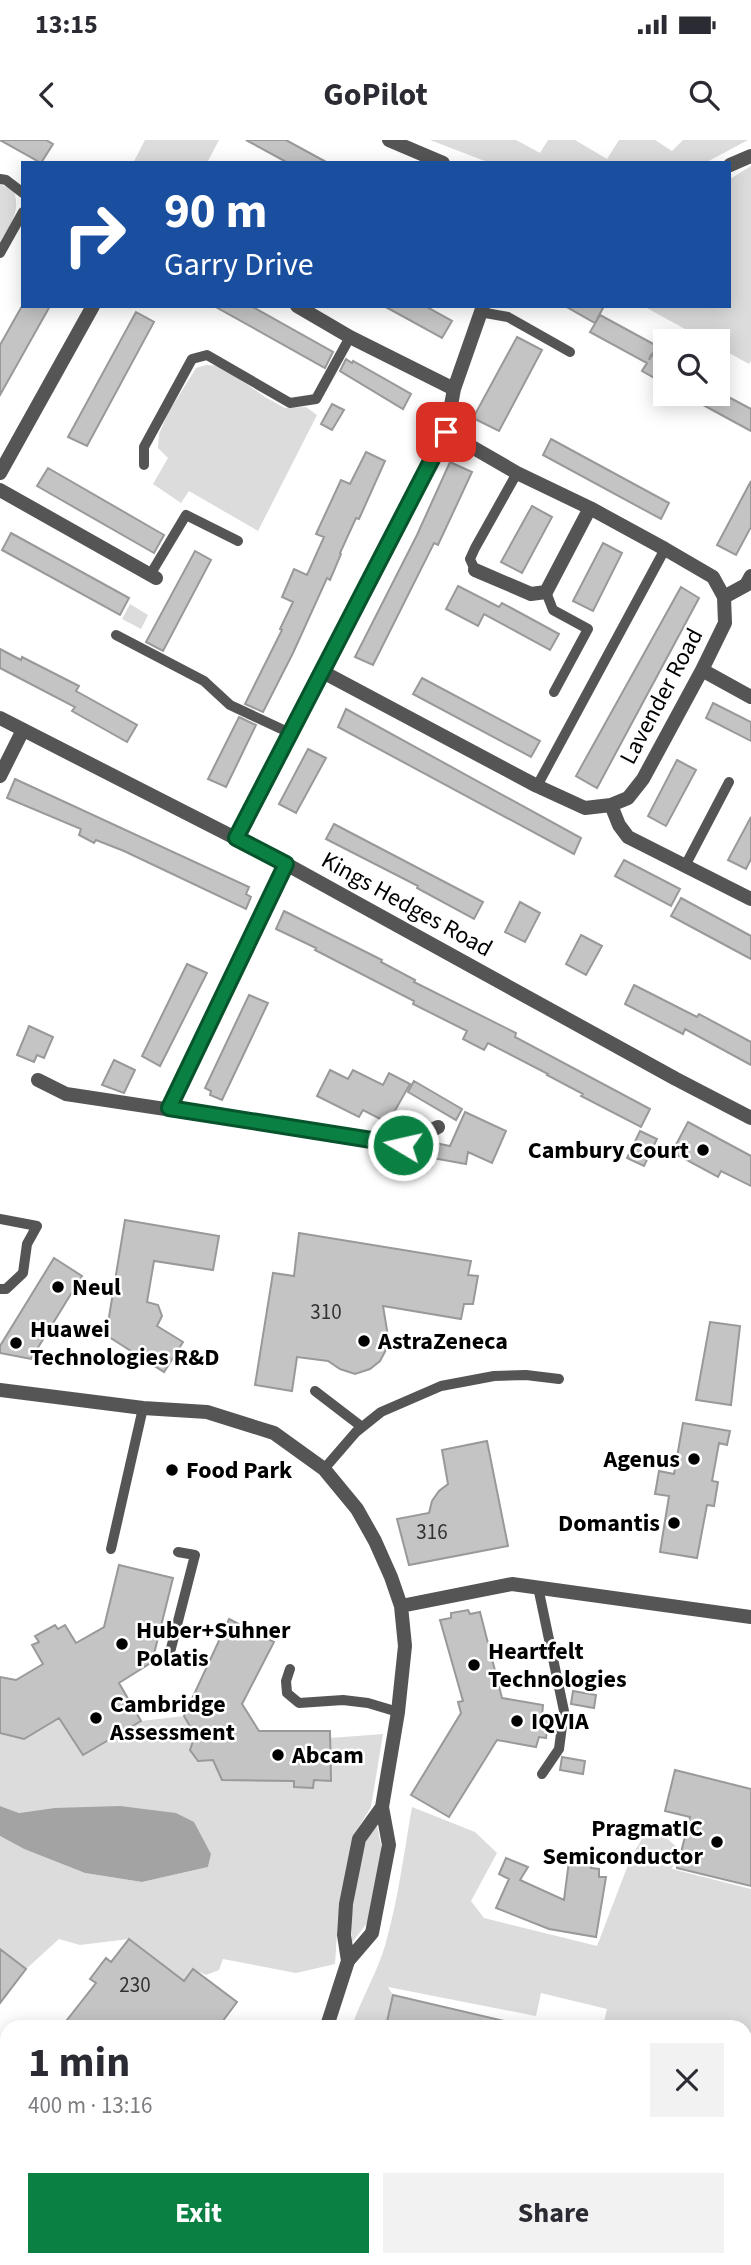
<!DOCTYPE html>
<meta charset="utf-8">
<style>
body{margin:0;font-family:"Source Sans 3",sans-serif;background:#f2f2f3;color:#2b2b33;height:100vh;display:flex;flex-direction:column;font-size:26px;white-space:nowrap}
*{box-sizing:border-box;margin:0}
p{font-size:23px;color:#7c7c81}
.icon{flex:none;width:38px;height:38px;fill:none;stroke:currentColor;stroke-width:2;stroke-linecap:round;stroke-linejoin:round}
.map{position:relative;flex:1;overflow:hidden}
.sheet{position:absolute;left:0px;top:1880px;width:752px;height:247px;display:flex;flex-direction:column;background:#fff;border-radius:21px 21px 0 0;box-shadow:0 4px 18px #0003}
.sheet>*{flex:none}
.guide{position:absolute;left:21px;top:21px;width:710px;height:147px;border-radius:0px;box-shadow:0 4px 18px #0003;background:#1a4fa0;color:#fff;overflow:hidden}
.fabs{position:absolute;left:653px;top:189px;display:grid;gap:14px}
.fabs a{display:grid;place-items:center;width:77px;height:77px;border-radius:0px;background:#fff;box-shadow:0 4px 18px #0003;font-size:35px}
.pin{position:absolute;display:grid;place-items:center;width:60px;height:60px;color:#fff;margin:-30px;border-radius:14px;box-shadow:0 4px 10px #0006}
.me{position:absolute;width:77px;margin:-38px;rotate:279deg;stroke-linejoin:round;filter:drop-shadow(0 0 5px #0008)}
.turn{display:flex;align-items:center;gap:24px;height:147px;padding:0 28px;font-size:32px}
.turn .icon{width:91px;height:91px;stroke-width:2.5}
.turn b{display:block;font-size:49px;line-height:60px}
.round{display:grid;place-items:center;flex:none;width:74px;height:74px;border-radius:0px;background:#f2f2f3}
.head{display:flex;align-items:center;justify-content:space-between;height:119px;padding:0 28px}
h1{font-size:42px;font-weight:700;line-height:52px}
.cta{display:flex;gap:14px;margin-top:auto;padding:14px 28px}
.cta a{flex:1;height:80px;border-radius:0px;background:#0b8043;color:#fff;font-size:28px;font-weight:700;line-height:80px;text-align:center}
.cta a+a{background:#f2f2f3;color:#2b2b33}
.status{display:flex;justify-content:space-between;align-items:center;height:49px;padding:0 35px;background:#fff;direction:ltr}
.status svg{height:19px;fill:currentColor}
header{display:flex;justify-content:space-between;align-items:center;height:91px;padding:0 28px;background:#fff;font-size:32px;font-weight:700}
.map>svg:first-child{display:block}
</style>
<div class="status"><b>13:15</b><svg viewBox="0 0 49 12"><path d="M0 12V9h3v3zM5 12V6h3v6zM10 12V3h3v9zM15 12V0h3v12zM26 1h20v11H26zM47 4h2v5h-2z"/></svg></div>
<header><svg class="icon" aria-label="back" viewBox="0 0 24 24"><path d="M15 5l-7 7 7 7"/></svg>GoPilot<svg class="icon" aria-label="search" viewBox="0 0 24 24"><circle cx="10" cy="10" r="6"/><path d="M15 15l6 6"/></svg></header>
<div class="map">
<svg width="751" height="2125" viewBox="0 0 751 2125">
<rect width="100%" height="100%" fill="#fff"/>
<path fill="#dcdcdc" d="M145,0H219L207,23H133Z
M430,0H516L540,13L548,0H575L607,19L619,0H655L672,11L683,0H748L705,23H490Z
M751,26V221L749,224L718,207V201H707L643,166H730V39Z
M0,44L14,51C21,73 10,84 0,102Z
M206,225L221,226L265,257L285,268L306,267L317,275L258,391L189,351L181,363L153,344L168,318L158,308L159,294L168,273L196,228Z
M130,464L148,475L141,489L122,479Z
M184,1576L195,1595L191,1611L198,1621L213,1620L222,1640L294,1641V1647L313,1648L314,1640H330V1598L383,1594L371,1667L355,1693L338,1778L335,1824L296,1833L223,1819L219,1830L206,1835L193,1829L179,1847L173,1833L129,1799L80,1805L59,1799L26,1829L0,1809V1696L24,1709L85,1733L142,1742L208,1727L211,1714L203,1701L54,1668L19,1673L0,1666V1593L59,1578L83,1615L141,1581Z
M412,1667L475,1692L497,1713L471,1761L484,1778L597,1806L631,1717L648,1689L657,1690L678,1708L672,1729L751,1749V2125H647L622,2119H746V1886H603L607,1869L541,1853L536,1876L388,1847L393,1855L386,1886H352C361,1859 377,1833 385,1806C398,1760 404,1713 412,1667Z
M377,1686L382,1710L367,1783L352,1803L351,1776L364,1703Z"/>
<path fill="#a3a3a3" d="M0,1666L19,1673L54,1668L120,1666L176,1673L194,1682L211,1714L208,1727L142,1742L85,1733L24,1709L0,1696Z
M0,1921L3,1927L7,1928V1968L0,1975Z"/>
<path fill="#c4c4c4" stroke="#999" stroke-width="2" d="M0,0H46L53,4L41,23Z
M246,0H286L328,23H288Z
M22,166H50L0,255V205Z
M214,166H251L333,212L325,228Z
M384,166H425L452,181L442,198Z
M565,166H604L595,183Z
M136,172L154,182L87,306L68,297Z
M600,175L657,206L649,220L651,215L665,222V244L642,231L647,223L590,192Z
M517,197L542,210L499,291L473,278Z
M346,219L352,223L353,221L411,254L403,269L340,231Z
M683,254H723L751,269V291Z
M332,264L344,270L332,290L321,284Z
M551,299L669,363L661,379L543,315Z
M366,312L385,321L359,379L356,378L340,413L341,414L330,440L327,438L293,513L263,572L245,564L282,490L280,489L293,462L282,457L294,429L307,435L324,397L316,394L341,340L350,344Z
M450,322L472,332L438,405L434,403L373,525L355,517L417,395Z
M48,328L164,395L154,413L37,346Z
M751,341V387L736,415L717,405Z
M532,366L552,377L522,433L501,422Z
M11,393L129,458L120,475L2,410Z
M603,403L622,413L593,471L573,461Z
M195,411L211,420L163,511L146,502Z
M458,446L499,467L502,463L559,494L550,510L484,474L478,486L446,469Z
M681,447L699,458L597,648L576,636Z
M0,509L21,520L22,517L79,546L76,551L137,585L127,602L72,571L75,567L0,528Z
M422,538L540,601L531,617L413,554Z
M713,563L751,582V601L706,578Z
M346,569L581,698L574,714L338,587Z
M239,577L256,585L226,647L208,639Z
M308,609L326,618L296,673L279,664Z
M677,620L696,630L666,686L648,676Z
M15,639L249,747L246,754L251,757L246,769L124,711L96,700L94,703L79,695L81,689L7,658Z
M751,677V719L746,729L728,720Z
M334,684L483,762L474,779L417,748L418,746L326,699Z
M624,720L680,749L671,766L615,736Z
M681,758L751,796V819L671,776Z
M520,762L540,773L525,802L505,792Z
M284,771L382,820L381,822L415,840L414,842L516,893L515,897L650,969L641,987L581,956L583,954L547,935L548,934L488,903L484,910L463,899L467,891L413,864L414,861L315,810L316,808L276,789Z
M581,795L602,806L586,835L566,824Z
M187,824L207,833L160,926L142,916Z
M634,845L697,877L699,874L751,902V925L685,889L683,894L625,864Z
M249,855L268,863L222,960L210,955L211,951L205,948Z
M29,886L53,897L44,918L37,915L34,922L17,915Z
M114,920L135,930L124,953L102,945Z
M330,930L348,939L353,930L383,945L389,933L410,944L388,983L363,970L359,977L317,956Z
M414,941L462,969L456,980L408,952Z
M465,972L506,991L492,1023L468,1012L466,1024L427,1017L430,1002L450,1006Z
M688,982L751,1016V1046L721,1031L718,1037L672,1012Z
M640,991L657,999L644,1026L627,1018Z
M125,1080L219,1096L213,1130L154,1121L147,1162L158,1165L162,1176L157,1186L183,1202L164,1232L106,1195Z
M299,1093L471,1121L468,1135L478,1136L473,1164H464L461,1179L383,1166L388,1196L387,1208L380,1221L370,1229L355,1234L340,1229L328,1221L297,1217L292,1251L255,1245L273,1133L294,1136Z
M54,1118L82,1136L31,1219L0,1213V1206Z
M710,1182L740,1186L731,1265L696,1260Z
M683,1283L730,1291L727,1305L719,1303L712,1341L718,1342L714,1366L707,1365L697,1418L660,1412L669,1356L655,1354L659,1331L674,1334Z
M487,1301L508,1406L409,1425L397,1379L429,1373L432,1361L439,1351L448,1344L442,1310Z
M119,1425L173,1438L152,1522L119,1543L141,1581L83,1615L59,1578L24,1599L0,1593V1537L16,1540L43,1524L32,1505L39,1502L35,1496L55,1485L58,1489L65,1485L76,1503L104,1487Z
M468,1470L470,1474L480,1472L502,1558L543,1565L542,1576L549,1578L546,1598L539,1597L536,1607L497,1600L449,1677L411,1655L461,1573L458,1562L463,1561L440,1480L451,1478V1473Z
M229,1479L274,1502L242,1564L259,1591H330L331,1641L314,1640L313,1648L294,1647V1641L222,1640L213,1620L198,1621L190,1610L195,1595L184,1576Z
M573,1551L596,1555L594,1568L571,1564Z
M562,1617L585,1621L583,1634L560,1630Z
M675,1630L751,1649V1746L677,1728L690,1677L665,1671Z
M506,1718L528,1727L520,1740L564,1760L569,1721L592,1723L591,1728L599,1729V1737H606L596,1797L549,1789L496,1768L509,1739L499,1734Z
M129,1799L184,1841L193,1829L237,1862L219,1886H75L67,1880L96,1843L90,1839L106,1818L111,1822Z
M0,1809L26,1829L0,1863Z
M393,1855L504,1881L503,1886H386Z"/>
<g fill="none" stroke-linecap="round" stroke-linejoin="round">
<path stroke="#555" stroke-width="10" d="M0,39L6,40L23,53
M0,113L23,72
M480,172L508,177L570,212
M144,325V307L192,219L207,215L290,263L316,259L350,197
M475,430L470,419L475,408L517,333
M150,435L186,375L238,401
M546,452L553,470L588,489L554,552
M116,495L204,541L230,565L290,593
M537,646L665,409
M685,726L729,642
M0,1079L37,1086L27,1104L23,1133L6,1149H0
M315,1251L362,1287
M324,1329L356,1292L381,1272L441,1246L494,1236L526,1235L559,1239
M111,1409L143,1268
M538,1447L564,1571L559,1609L542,1634
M168,1520L195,1415L178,1412
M290,1529L286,1541L287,1553L299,1563L343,1560L368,1563L398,1572
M0,1913H7"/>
<path stroke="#555" stroke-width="14" d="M389,0L443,23
M730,25L751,16
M297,166L350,197L454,249
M0,333L93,166
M0,350L156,438
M475,430L531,454L546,452L590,368
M724,457L746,445L751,436
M702,530L751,557
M321,531L537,646L585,668L611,665L628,658L643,639L702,530L725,483L724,457L713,437L665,409L590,368L517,333L446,292
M0,636L23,590
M611,665L619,685L628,697L751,759
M236,698L446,292L454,249L483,166
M38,940L66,954L403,1005L438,987
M169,968L286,724
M0,1250L143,1268L207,1272L274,1293L324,1329L357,1369L375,1401L391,1437L401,1466L405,1506L398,1572L382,1667L389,1705L372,1793L348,1821L327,1886
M401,1466L512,1444L751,1477
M348,1821L344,1795L346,1764L359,1699L382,1667
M233,2125L238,2119"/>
<path stroke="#555" stroke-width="14" d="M0,578L286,724L676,939L751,978"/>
</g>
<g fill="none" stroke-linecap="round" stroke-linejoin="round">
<defs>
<path id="route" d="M403,1005L169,968L286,724L236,698L446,292"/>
</defs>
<use href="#route" stroke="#07532c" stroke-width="18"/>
<use href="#route" stroke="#0b8043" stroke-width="12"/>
</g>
<g fill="#000" stroke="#fff" stroke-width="2.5">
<circle cx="703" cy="1010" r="7"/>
<circle cx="58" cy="1147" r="7"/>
<circle cx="364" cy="1201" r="7"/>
<circle cx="16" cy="1203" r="7"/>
<circle cx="694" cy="1319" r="7"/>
<circle cx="172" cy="1330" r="7"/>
<circle cx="674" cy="1383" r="7"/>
<circle cx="122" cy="1504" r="7"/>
<circle cx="474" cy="1525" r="7"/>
<circle cx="96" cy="1578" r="7"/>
<circle cx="517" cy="1581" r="7"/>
<circle cx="278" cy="1615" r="7"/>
<circle cx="717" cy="1702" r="7"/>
</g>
<g text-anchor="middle" stroke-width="5" stroke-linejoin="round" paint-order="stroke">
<g font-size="21" fill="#313131">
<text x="326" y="1179">310</text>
<text x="432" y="1399">316</text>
<text x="135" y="1852">230</text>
</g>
<g font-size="24" fill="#000" stroke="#fff">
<text transform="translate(661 556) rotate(-62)" y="8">Lavender Road</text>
<text transform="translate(407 764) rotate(29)" y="8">Kings Hedges Road</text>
</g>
<g font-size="24" font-weight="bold" fill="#000" stroke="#fff" text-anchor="start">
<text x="689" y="1018" text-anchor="end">Cambury Court</text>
<text x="72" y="1155">Neul</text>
<text x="30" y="1197">Huawei<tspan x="30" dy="28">Technologies R&amp;D</tspan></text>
<text x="378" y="1209">AstraZeneca</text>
<text x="680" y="1327" text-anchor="end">Agenus</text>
<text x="186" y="1338">Food Park</text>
<text x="660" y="1391" text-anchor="end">Domantis</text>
<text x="136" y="1498">Huber+Suhner<tspan x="136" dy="28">Polatis</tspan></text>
<text x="488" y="1519">Heartfelt<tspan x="488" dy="28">Technologies</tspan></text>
<text x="110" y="1572">Cambridge<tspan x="110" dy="28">Assessment</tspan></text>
<text x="531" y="1589">IQVIA</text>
<text x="292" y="1623">Abcam</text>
<text x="703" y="1696" text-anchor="end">PragmatIC<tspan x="703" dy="28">Semiconductor</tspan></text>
</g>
</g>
</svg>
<div class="fabs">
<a><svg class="icon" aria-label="search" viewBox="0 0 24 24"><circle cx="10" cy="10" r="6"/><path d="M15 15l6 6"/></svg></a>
</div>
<div class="pin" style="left:446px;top:292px;background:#d93025"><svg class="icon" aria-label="arrive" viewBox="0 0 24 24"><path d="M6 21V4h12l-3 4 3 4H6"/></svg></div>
<svg class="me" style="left:403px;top:1005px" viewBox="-20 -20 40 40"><circle r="17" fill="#0b8043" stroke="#fff" stroke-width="3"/><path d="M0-11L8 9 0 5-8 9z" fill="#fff"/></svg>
<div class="guide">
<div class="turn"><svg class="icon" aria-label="right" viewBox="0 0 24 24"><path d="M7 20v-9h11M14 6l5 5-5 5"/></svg><div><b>90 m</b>Garry Drive</div></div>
</div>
<section class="sheet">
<div class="head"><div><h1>1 min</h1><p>400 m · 13:16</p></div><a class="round"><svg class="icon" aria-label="close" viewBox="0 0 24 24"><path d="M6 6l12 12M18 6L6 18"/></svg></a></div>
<div class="cta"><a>Exit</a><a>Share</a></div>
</section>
</div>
